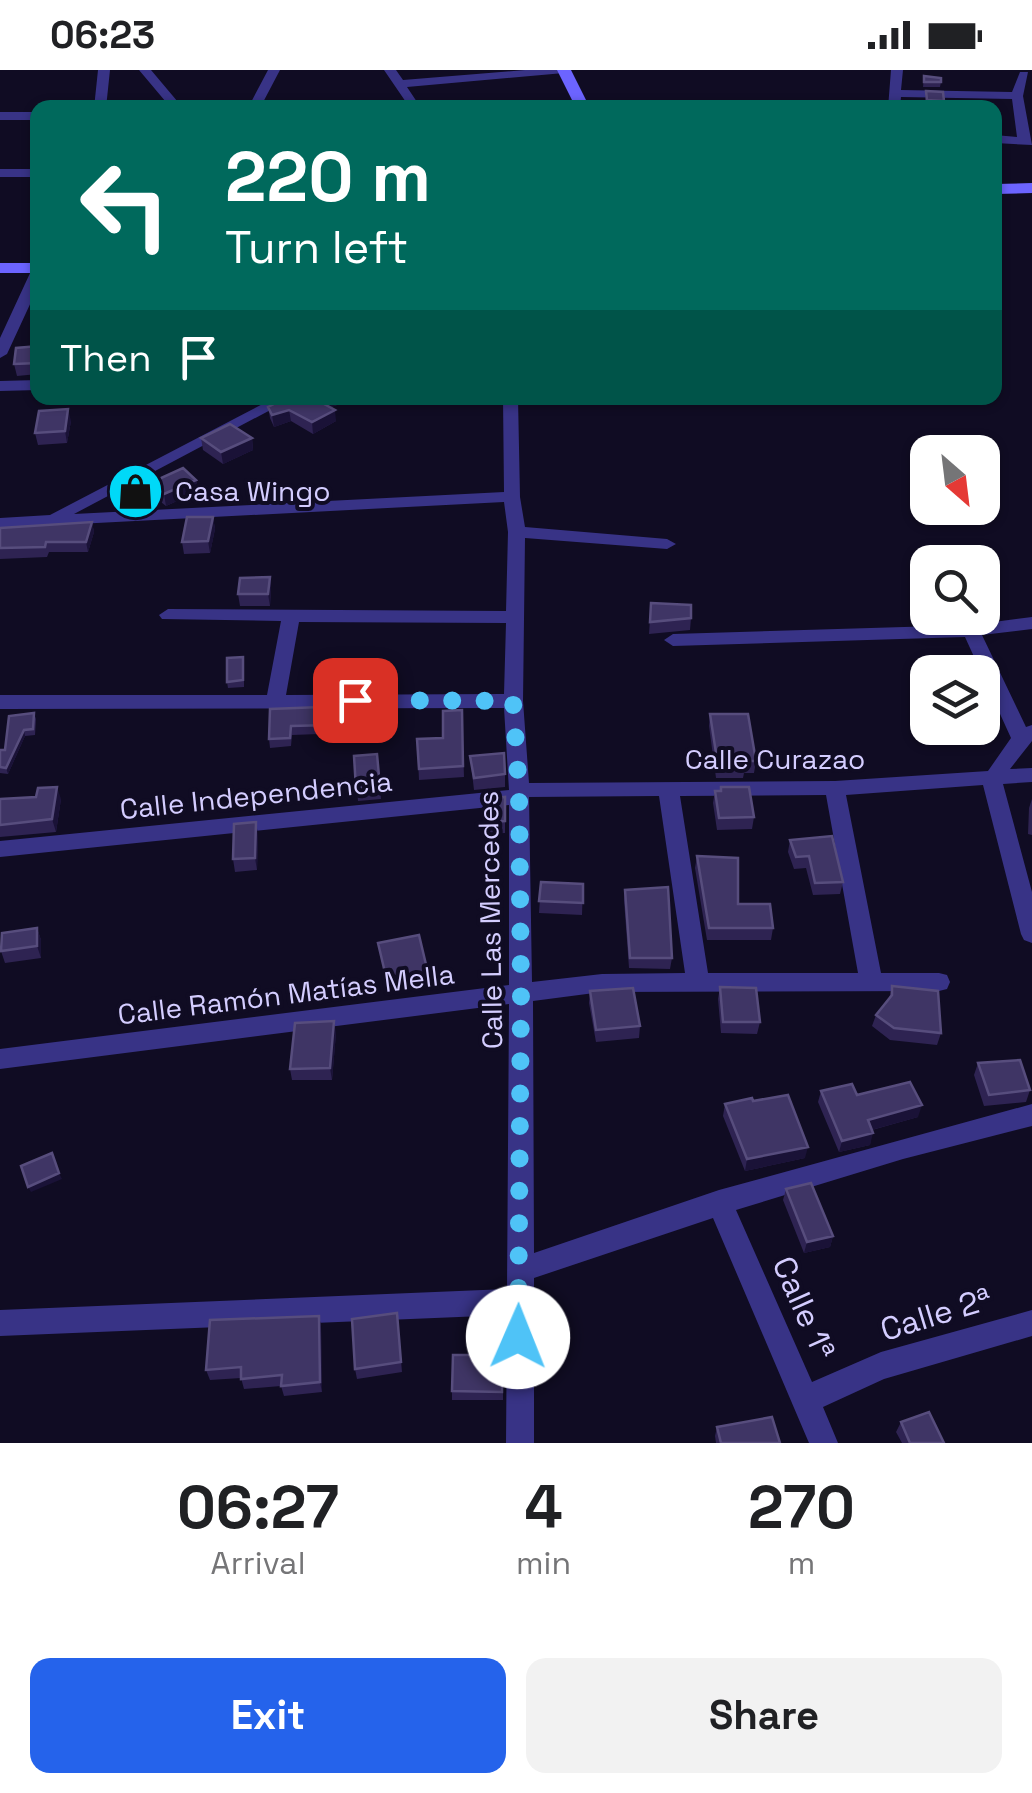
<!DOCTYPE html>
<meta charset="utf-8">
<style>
body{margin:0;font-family:"Space Grotesk",sans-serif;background:#f2f2f2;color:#202124;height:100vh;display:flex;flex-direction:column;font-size:38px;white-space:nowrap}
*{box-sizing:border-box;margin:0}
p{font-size:32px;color:#757577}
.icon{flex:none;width:55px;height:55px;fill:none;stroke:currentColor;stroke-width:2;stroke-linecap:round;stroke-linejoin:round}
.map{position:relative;height:1373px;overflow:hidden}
.sheet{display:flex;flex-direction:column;background:#fff;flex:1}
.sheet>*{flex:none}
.banner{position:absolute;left:30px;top:30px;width:972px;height:305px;border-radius:20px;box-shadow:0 2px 8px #0004;background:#00695c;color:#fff;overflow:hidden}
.needle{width:65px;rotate:152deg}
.buttons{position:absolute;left:910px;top:365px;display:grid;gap:20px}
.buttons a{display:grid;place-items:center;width:90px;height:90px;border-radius:20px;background:#fff;box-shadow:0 2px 8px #0004;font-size:50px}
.pin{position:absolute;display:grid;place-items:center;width:85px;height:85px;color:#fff;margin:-42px;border-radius:20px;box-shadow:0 5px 15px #0006}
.me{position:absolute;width:110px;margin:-55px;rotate:1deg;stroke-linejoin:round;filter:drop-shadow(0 0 8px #0008)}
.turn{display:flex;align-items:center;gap:35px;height:210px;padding:0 30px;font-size:45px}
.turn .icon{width:130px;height:130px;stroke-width:2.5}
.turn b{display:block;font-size:70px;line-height:85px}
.then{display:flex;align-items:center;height:95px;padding:0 30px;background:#0003;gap:20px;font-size:38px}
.eta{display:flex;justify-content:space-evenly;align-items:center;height:170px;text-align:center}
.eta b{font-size:60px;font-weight:800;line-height:70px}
.button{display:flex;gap:20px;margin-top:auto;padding:20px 30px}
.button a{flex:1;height:115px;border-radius:20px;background:#2563eb;color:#fff;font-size:40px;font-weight:800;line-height:115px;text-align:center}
.button a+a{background:#f2f2f2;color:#202124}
.status{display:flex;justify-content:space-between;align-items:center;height:70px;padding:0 50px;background:#fff;direction:ltr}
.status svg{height:28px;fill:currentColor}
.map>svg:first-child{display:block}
</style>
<div class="status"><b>06:23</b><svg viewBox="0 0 49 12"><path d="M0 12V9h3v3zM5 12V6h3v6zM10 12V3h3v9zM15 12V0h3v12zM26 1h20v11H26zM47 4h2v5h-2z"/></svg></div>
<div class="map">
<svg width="1032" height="1373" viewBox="0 0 1032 1373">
<rect width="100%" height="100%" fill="#100c23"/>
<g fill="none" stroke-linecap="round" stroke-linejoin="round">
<path fill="#383386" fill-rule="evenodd" d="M98,0H110L106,38H94Z
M139,0H151L183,38H171Z
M268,0H280L260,38H248Z
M384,0H396L403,10L525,0H570L564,3L407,17L421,38H410Z
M891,0H903L901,20L1012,22L1020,2H1028L1023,26L1032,75L995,73V65L1017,67L1012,29L901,27L900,38H888Z
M0,42H38V50H0Z
M0,99H38V107H0Z
M38,197V217L7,284L0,288V268L31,201Z
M38,310V320L0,321V311Z
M274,328H293L74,444L504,422L503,328H518L520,427L525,457L667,469L676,474L667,479L525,468L523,631L529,713L835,711L988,701L1011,668L965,567L673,576L664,570L673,564L971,555L1032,547V559L982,565L1026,657L1032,655V671L1010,699L1032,698V712L1003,714L1032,822V873L1024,870L1021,864L983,715L846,725L881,903H939L947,905L950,912L947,919L939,921L602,922L533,931L534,1183L719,1120L1032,1034V1056L903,1089L736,1140L812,1312L881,1282L1032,1240V1266L884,1309L823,1337L838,1373H809L713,1148L534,1208V1373H506L507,1245L0,1266V1240L507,1219L509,934L0,999V979L509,915V735L0,787V771L509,720L504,638L0,639V625H267L281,551L162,549L159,545L168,539L506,541L508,462L504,432L0,458V448L50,445ZM299,552L506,553L504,624L286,625ZM826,725L858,903H708L680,726ZM659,726L685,903L602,904L532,912L529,727Z"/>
<path fill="#6c64ff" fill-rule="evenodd" d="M557,0H571L590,38H576Z
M1032,113V123L995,124V114Z
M0,193H38V203H0Z"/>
</g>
<path fill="#2e2352" d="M924,6L941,12L940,17H923Z
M926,21L944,31L943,38H925Z
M38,276V304L17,306L14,294Z
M355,329L331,337L336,351L313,364L291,351L274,357L270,348L268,337Z
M71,351L67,373L38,375L35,363Z
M201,368H252L253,380L223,394L203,380Z
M196,410L199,421L166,436L152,425L150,413Z
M213,447L215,459L210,483L184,484L182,472Z
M92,452L94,462L88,482H49L47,487L0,489V458Z
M270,507L271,519L270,536H240L238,524Z
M651,533L691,548L690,560L649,564Z
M244,593V617L228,618L227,612Z
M270,639L374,643L373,662L292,665L291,676L270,678L269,669Z
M462,640L464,707L419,710L417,669L443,668Z
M34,643L36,649L35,665L25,666L8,704L0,703V680H5Z
M710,644L756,691L754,703H744L743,708H716L709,656Z
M377,684L381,729L358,731L354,686Z
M470,686L505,704V717L474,720Z
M721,717L754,747L752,759L717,760L713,733L715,721H720Z
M505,727V763L486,764V729Z
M0,729H61L56,762L0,767Z
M1032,729V765L1028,764L1029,738Z
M258,765L257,800L235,802L233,789Z
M790,770L843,812L840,824L813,825L806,798L794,799L788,782Z
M697,786L738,834L773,858L771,870H707L695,798Z
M541,812L583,814L582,845L539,843Z
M625,820L672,888L670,899L629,898L624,830Z
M37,858L41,870V888L5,893L1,881Z
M892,916L941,963L937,975L890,970L872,956L876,945L889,929Z
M720,917L760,952L757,964L721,963L718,929Z
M590,921L640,956L639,968L596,972L589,933Z
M336,963L332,1010H292L290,999Z
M978,993L1030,1020L1026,1032L984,1036L974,1005Z
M821,1021L857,1025L918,1047L872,1060L870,1075L839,1082L818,1032Z
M753,1031L805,1088L745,1101L723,1046L725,1034Z
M786,1119L833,1166L830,1177L804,1183L783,1130Z
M397,1243L402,1302L357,1309L355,1299Z
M319,1246L321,1256L322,1322L284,1326L281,1316L244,1319L241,1308L210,1310L206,1300Z
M503,1248V1330H452V1321Z
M901,1352L944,1373H902L896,1362Z
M717,1357L780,1373H716L715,1366Z"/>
<path fill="#1a1237" d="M324,328H355V329L319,341L317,330Z
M68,339L71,351L67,373L65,361Z
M289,340L291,351L274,357L272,345Z
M335,340L336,351L313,364L312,352Z
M252,368L253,380L223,394L221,382Z
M196,410L199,421L166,436L164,424Z
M213,447L215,459L210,483L208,471Z
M92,452L94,462L88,482L86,472Z
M270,507L271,519L270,536L268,524Z
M24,660L25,666L8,704L6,698Z
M57,717L61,729L56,762L52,749Z
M256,752L258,765L257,800L255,788Z
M37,858L41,870V888L37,876Z
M428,903L429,915L388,923L387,911Z
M334,951L336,963L332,1010L330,998Z
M922,1035L918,1047L864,1062L868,1050Z
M873,1063L870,1075L839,1082L842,1071Z
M808,1077L805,1088L745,1101L747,1089Z
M59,1103L62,1109L31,1122L28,1117Z
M833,1166L830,1177L804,1183L807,1172Z
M319,1246L321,1256L322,1322L320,1312Z"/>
<path fill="#3f3565" stroke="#574d7d" stroke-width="2.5" d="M924,6L941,8V12H924Z
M926,21L943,22L944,31L927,30Z
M38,276V293L14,294L16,278Z
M286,328H324L317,330L335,340L312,352L289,340L272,345L268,337Z
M68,339L65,361L35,363L39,341Z
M230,354L252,368L221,382L201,368Z
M183,398L196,410L164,424L150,413Z
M187,447H213L208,471L182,472Z
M92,452L86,472H46L45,477L0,478V458Z
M270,507L268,524H238L240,508Z
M651,533L691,535V548L650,552Z
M243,587V610L227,612V588Z
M374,635L372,654L291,656L290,668L269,669L270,639Z
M462,640L463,696L419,699L417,669L443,668V641Z
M34,643L33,659L24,660L6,698L0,697V680H5L9,646Z
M710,644H748L756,691H744L745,696H718Z
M504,683L505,704L474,708L470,686Z
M377,684L380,717L356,719L354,686Z
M57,717L52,749L0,755V729L36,727L38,718Z
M721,717H749L754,747L719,748L715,721H721Z
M505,727V751L486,752V729Z
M256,752L255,788L233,789L234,754Z
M832,766L843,812L815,813L809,786L796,787L790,770Z
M697,786L738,788V834H770L773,858H709Z
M541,812L583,814V833L539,831Z
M668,817L672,888H630L625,820Z
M37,858V876L1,881L2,863Z
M419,865L428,903L387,911L378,873Z
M892,916L938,921L941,963L894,958L876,945L892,925Z
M720,917L756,918L760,952H723Z
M633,918L640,956L596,960L590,921Z
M334,951L330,998L290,999L295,953Z
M1020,990L1030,1020L989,1025L978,993Z
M910,1012L922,1035L868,1050L873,1063L842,1071L821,1021L852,1014L857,1025Z
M788,1025L808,1077L747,1089L725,1034L752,1028L753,1031Z
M52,1083L59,1103L28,1117L21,1096Z
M811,1113L833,1166L807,1172L786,1119Z
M397,1243L401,1292L355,1299L352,1249Z
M319,1246L320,1312L281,1316L282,1305L241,1309V1297L206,1300L210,1250Z
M503,1248L502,1322L452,1321L453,1285H478L476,1251Z
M929,1342L944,1373H910L901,1352Z
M772,1347L780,1373H721L717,1357Z"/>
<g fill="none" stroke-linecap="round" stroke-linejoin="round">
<path stroke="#4fc3f7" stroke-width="18" stroke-dasharray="0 32.4" d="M355,630L513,631L519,720L521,925L518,1267"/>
</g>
<defs>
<symbol id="shop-disc" viewBox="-11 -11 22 22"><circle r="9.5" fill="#00d9f8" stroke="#100c23"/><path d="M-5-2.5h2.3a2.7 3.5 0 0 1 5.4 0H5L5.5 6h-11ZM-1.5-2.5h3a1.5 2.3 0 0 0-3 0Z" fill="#111"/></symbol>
</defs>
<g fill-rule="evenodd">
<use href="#shop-disc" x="104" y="390" width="63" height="63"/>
</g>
<g text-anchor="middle" stroke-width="8" stroke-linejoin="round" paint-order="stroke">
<g font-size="28" fill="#d4cdff" stroke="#100c23" text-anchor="start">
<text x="175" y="431">Casa Wingo</text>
</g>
<g font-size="28" fill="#d4cdff" stroke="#100c23">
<text x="775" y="699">Calle Curazao</text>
<text transform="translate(256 725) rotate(-6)" y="10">Calle Independencia</text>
<text transform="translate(490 850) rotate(-91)" y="10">Calle Las Mercedes</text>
<text transform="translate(286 924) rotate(-7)" y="10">Calle Ramón Matías Mella</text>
</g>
<g font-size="32" fill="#d4cdff" stroke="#100c23">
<text transform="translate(804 1238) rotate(66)" y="11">Calle 1ª</text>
<text transform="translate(936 1244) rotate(-17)" y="11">Calle 2ª</text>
</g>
</g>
</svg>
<div class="buttons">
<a><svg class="needle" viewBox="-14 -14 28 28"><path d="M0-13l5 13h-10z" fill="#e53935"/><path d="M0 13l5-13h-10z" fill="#757577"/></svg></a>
<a><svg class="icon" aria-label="search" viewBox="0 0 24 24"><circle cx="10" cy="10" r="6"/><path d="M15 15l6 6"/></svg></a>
<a><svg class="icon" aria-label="layers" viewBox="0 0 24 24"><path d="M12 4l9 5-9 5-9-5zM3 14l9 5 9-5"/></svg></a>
</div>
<div class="pin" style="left:355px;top:630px;background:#d93025"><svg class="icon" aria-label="arrive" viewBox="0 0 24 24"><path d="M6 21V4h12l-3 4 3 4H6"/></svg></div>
<svg class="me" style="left:518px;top:1267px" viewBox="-20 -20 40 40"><circle r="19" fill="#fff"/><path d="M0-13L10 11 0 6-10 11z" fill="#4fc3f7"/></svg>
<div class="banner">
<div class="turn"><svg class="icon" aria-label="left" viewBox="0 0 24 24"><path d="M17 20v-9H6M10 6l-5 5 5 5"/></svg><div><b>220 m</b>Turn left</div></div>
<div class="then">Then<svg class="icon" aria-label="arrive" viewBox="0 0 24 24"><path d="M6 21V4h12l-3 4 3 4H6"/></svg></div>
</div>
</div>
<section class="sheet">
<div class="eta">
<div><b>06:27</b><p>Arrival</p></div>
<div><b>4</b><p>min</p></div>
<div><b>270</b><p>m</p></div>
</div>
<div class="button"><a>Exit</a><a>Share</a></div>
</section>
